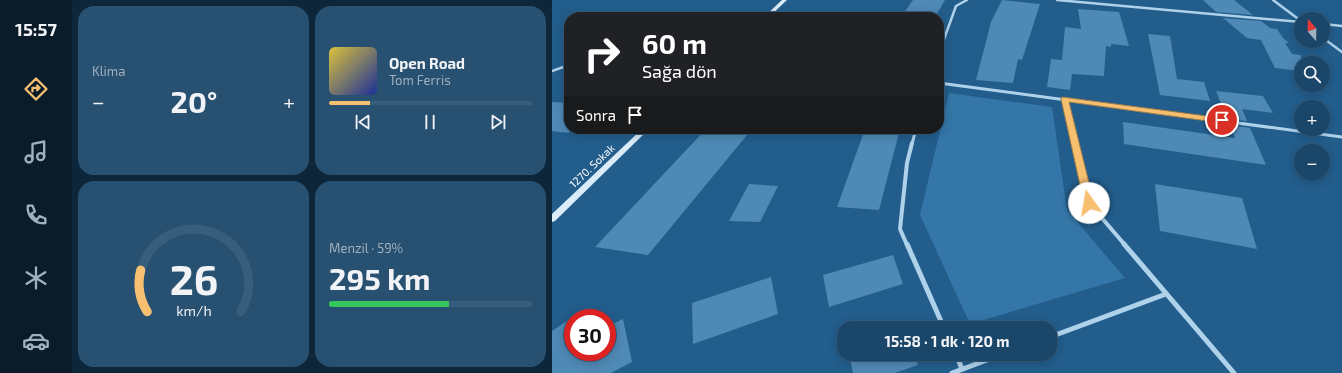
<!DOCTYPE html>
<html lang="tr">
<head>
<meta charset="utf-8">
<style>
  :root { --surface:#1a4669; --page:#275071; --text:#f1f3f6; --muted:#9fb1c0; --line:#385e7d; --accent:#f7c071 }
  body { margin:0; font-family:"Exo 2",sans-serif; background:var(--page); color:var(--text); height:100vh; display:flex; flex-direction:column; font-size:15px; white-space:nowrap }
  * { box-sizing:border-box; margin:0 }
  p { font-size:13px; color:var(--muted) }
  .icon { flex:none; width:22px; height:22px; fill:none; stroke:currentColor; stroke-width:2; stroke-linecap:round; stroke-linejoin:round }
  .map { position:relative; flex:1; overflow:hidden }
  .drawer { display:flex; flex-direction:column; gap:6px; padding:6px; background:#0e263a; width:480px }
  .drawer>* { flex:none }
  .guide { position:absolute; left:12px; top:12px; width:380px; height:122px; border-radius:16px; box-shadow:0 2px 10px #0003,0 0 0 1px var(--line); background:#202124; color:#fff; overflow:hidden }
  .needle { width:26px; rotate:340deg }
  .fabs { position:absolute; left:742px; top:12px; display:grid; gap:8px }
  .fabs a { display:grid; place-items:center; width:36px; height:36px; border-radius:50%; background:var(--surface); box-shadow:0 2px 10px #0003,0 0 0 1px var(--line); font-size:20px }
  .speed { position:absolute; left:12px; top:309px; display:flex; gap:8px; font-size:20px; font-weight:700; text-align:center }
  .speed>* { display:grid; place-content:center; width:52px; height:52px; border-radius:50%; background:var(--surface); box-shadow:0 2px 10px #0003,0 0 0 1px var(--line); line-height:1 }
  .speed .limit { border:6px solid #d22; background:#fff; color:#111 }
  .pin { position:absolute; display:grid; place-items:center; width:34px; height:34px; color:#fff; margin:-17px; border:2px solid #fff; border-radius:50%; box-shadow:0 1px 4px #0007 }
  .me { position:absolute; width:44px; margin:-22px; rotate:347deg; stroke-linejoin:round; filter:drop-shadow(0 0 3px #0008) }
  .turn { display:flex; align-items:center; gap:14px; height:84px; padding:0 12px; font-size:18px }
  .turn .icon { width:52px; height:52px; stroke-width:2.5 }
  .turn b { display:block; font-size:28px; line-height:34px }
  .then { display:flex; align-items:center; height:38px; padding:0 12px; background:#0003; gap:8px; font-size:15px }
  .big { font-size:30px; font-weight:700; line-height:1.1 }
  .drawer .widget { flex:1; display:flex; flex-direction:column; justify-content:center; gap:6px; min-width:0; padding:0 14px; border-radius:16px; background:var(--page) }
  .drawer .dial { align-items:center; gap:0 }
  .dial svg { height:104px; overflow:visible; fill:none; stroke:var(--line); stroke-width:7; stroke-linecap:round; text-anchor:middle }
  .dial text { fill:var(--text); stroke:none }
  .song { display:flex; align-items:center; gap:12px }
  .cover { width:48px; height:48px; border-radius:6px; background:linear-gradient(135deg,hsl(50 70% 55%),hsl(230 70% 35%)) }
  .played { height:4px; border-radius:2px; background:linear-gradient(90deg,var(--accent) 20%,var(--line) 20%) }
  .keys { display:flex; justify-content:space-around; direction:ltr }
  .heat { display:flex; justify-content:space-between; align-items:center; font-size:22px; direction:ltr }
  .charge { height:6px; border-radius:3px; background:linear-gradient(90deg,#34c759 59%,var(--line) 0) }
  .drawer .tiles { flex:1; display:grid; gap:6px; grid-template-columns:repeat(2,1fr) }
  .trip { position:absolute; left:285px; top:321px; width:220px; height:40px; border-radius:16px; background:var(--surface); box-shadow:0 2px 10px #0003,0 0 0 1px var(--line); font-weight:700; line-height:40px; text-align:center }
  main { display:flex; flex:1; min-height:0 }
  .tab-bar { display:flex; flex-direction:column; width:72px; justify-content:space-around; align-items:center; background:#0a1c2a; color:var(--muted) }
  .tab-bar .icon { width:28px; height:28px }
  .tab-bar .on { color:var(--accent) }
  .tab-bar b { font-size:18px; color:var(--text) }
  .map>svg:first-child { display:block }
</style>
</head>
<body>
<main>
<nav class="tab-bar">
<b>15:57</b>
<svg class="icon on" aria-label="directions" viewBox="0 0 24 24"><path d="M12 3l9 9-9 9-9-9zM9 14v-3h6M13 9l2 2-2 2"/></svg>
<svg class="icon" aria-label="music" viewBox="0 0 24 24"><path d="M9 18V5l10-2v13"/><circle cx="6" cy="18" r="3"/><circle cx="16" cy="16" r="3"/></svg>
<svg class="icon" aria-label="phone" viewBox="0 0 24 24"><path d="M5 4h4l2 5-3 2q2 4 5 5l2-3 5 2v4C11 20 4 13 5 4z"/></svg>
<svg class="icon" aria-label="climate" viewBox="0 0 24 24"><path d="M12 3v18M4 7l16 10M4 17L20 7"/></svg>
<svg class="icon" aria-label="car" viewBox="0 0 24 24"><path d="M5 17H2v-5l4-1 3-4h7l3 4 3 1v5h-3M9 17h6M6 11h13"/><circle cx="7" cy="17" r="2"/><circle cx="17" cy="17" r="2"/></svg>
</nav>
<section class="drawer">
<div class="tiles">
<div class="widget"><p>Klima</p>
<div class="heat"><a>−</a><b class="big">20°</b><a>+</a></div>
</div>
<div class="widget">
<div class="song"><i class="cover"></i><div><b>Open Road</b><p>Tom Ferris</p></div></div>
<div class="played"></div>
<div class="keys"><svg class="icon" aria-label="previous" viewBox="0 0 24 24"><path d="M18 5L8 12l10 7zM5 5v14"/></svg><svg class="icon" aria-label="pause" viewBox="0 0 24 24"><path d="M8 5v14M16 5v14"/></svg><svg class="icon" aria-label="next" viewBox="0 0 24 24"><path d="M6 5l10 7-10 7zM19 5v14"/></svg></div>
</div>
<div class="widget dial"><svg viewBox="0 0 100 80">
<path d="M14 69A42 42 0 1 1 86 69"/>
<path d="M14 69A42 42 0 0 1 9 37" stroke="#f7c071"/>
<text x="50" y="56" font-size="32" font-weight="700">26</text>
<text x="50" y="72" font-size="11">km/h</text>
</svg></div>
<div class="widget"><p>Menzil · 59%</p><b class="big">295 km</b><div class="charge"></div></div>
</div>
</section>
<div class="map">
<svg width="790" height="373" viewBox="0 0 790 373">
  <rect width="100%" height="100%" fill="#225d8c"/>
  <path fill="#3376a7" d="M 397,93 L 500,107 L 515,210 L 573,278 L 418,324 L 368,215 Z"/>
  <g fill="#4f89b5">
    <path d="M 361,0 L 393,0 L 383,17 L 349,17 Z"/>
    <path d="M 450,0 L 488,4 L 470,60 L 466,59 L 461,83 L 424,80 L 439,22 Z"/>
    <path d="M 651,0 L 682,0 L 701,15 L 664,12 Z"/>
    <path d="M 526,9 L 567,12 L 577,46 L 559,44 L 559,47 L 554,46 L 552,76 L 520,74 L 518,90 L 495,87 L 499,59 L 510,60 L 513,27 L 529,29 Z"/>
    <path d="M 671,18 L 709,21 L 718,28 L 725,29 L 731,38 L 737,43 L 733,43 L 740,54 L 749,55 L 749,71 L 723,68 L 709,40 L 695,38 Z"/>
    <path d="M 596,34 L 618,36 L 625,79 L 652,82 L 658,101 L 608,95 Z"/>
    <path d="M 664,91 L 711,96 L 721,113 L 690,109 L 695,121 L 675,119 Z"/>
    <path d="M 0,102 L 17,103 L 17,133 L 0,131 Z"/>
    <path d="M 571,122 L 683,138 L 678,125 L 698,128 L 714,165 L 572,144 Z"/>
    <path d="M 154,129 L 200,129 L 96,255 L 43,247 Z"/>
    <path d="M 313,129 L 348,129 L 327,210 L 285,207 Z"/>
    <path d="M 197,184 L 226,186 L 208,222 L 177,221 Z"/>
    <path d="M 603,184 L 690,198 L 705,249 L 608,231 Z"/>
    <path d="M 341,255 L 351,284 L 277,307 L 271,275 Z"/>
    <path d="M 219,277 L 226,314 L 141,344 L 140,303 Z"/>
    <path d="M 21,317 L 21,352 L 55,352 L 55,327 L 71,319 L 80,362 L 59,373 L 0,373 L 0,331 Z"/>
    <path d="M 297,354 L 363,354 L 366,365 L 343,373 L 301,373 Z"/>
  </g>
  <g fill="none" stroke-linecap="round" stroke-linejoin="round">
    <path stroke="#afd2eb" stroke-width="2.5" d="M 0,71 L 17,65"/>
    <g stroke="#afd2eb" stroke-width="2.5">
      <path d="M 505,0 L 749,22"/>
      <path d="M 721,0 L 749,21"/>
      <path d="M 771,24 L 790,26"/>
      <path d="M 771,38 L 790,52"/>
      <path d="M 387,53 L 404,6 L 415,0"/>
    </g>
    <g stroke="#afd2eb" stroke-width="3">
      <path d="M 387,83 L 790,137"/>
      <path d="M 513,99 L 523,144"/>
      <path d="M 360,144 L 364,129"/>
    </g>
    <g stroke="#afd2eb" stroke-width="4">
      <path d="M 523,143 L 537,203 L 573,245"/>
      <path d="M 355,245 L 348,229 L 355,163 L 360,143"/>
    </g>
    <g stroke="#afd2eb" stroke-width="5">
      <path d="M 355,244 L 392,328"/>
      <path d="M 572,244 L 682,373"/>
      <path d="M 498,337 L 614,294"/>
      <path d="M 404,354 L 410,369"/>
      <path d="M 400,373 L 451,354"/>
    </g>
    <g fill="#dbecf9" fill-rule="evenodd">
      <path d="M 230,0 L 235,0 L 217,17 L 212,17 Z"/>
      <path d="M 90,129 L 97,129 L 3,221 L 0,222 L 0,214 Z"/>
    </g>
  </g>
  <path fill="#f7c071" stroke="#a17d49" d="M 510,97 L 670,118 L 674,120 L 670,123 L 517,102 L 542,203 L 537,206 L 532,203 L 509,99 Z"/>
  <g text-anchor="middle" stroke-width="3.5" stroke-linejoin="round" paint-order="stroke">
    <g font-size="11" fill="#fff" stroke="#225d8c">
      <text transform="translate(40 166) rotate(-44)" y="4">1270. Sokak</text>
    </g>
  </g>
</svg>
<div class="fabs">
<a><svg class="needle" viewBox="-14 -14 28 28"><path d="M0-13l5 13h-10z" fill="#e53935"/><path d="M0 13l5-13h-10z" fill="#9fb1c0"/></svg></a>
<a><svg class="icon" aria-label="search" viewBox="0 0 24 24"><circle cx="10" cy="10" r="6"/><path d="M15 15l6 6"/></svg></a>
<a>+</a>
<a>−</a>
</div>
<div class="speed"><div class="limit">30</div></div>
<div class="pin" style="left:670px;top:120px;background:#d93025"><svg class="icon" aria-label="arrive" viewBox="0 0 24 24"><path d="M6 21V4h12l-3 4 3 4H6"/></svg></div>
<svg class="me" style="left:537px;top:203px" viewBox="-20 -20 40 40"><circle r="19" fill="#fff"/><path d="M0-13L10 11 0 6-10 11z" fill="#f7c071"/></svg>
<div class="trip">15:58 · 1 dk · 120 m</div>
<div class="guide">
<div class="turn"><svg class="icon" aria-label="right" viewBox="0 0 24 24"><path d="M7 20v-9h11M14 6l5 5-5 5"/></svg><div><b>60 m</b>Sağa dön</div></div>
<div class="then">Sonra<svg class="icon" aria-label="arrive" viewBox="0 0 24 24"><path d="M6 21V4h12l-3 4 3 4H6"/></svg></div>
</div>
</div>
</main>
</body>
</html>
